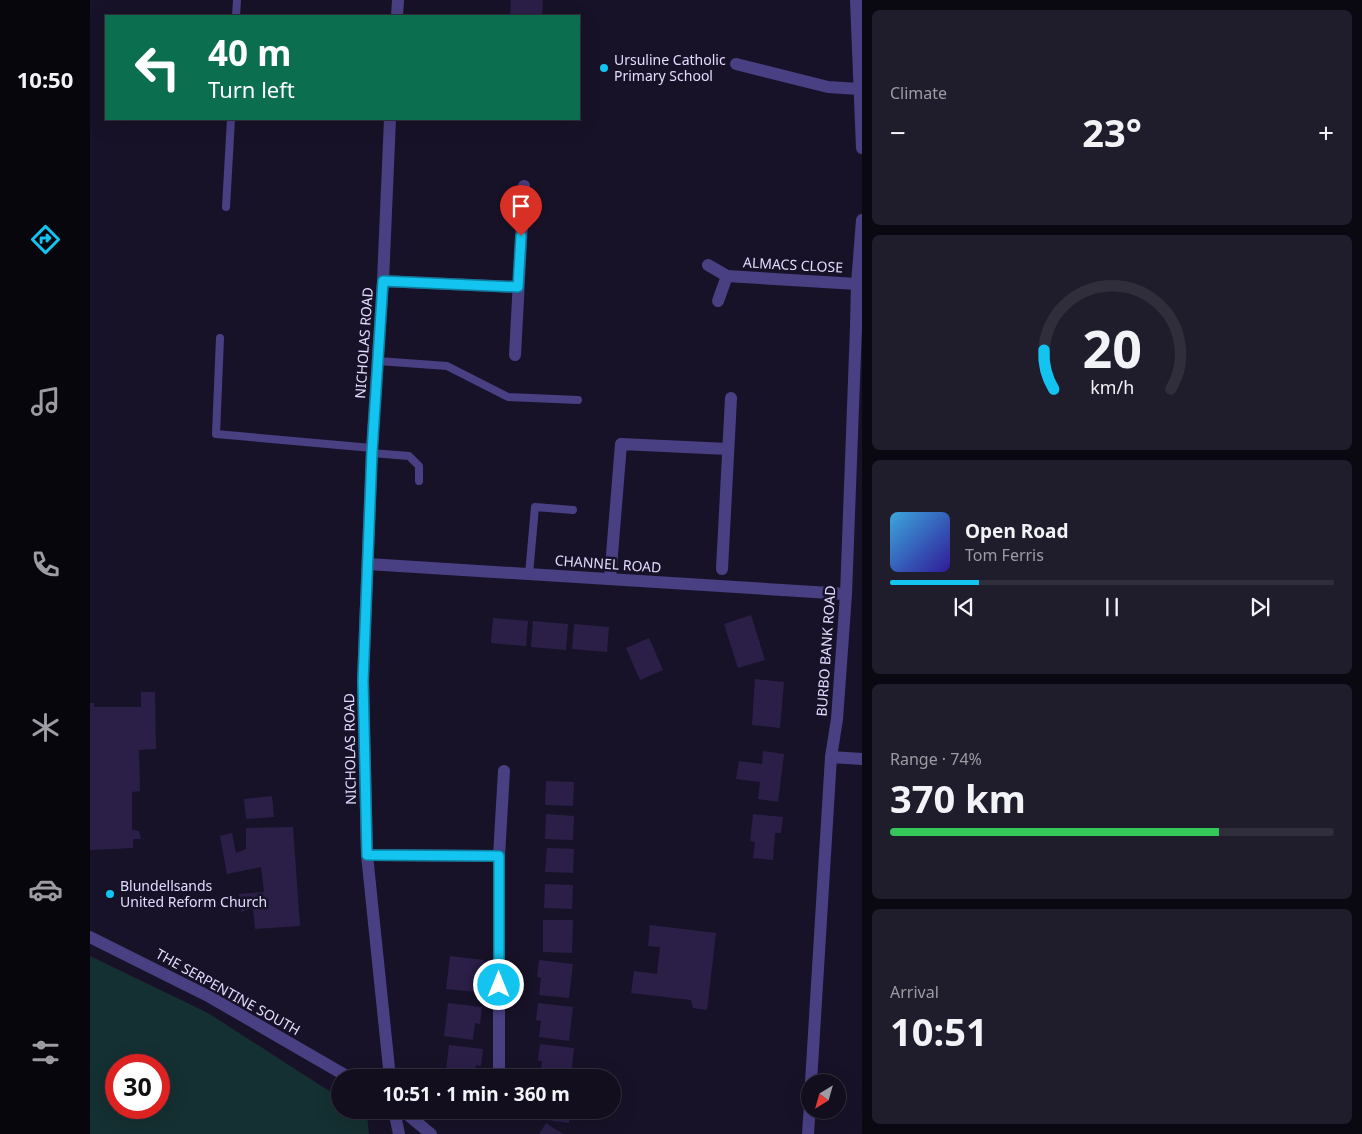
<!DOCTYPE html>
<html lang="en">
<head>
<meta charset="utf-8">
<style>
  :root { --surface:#120e1e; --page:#1f1c2b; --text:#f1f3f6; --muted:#9c9ca4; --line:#312e3c; --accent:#13c4f1 }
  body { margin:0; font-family:"Noto Sans",sans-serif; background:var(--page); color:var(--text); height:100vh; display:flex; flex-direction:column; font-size:19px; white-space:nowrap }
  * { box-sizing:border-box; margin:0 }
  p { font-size:16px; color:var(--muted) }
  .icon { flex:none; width:28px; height:28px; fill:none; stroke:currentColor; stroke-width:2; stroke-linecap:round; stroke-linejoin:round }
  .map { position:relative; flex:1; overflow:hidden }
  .details { display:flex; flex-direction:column; gap:10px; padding:10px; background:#0a0810; width:500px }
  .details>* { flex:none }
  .guide { position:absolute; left:15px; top:15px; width:475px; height:105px; border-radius:0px; box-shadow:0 5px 20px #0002,0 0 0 1px var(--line); background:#0b6e4f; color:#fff; overflow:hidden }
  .needle { width:32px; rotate:217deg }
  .fabs { position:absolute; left:711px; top:1074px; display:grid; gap:10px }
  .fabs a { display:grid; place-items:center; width:45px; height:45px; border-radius:50%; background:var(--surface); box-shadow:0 5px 20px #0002,0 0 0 1px var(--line); font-size:25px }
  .speed { position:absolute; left:15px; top:1054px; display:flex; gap:10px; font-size:25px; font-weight:700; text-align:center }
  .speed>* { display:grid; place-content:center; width:65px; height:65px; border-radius:50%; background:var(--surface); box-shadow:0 5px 20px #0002,0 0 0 1px var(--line); line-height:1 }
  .speed .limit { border:8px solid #d22; background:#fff; color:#111 }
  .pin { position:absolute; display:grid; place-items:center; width:42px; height:42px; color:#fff; margin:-51px -21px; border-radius:50% 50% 50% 0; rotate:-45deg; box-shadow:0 0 5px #0007 }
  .pin .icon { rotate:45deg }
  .me { position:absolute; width:55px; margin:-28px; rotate:0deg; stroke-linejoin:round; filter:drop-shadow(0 0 4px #0008) }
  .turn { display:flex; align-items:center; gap:18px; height:105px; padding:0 20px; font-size:22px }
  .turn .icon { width:65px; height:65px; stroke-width:2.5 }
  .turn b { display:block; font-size:35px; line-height:42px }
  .big { font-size:38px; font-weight:700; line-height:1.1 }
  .details .widget { flex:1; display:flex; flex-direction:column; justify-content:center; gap:8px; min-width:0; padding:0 18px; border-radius:8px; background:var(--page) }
  .details .dial { align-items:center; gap:0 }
  .dial svg { height:130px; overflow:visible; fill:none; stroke:var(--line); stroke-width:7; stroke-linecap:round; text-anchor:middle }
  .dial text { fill:var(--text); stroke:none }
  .song { display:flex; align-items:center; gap:15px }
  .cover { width:60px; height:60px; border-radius:8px; background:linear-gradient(135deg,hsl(200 70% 55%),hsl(250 70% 35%)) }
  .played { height:5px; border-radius:2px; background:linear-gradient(90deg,var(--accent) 20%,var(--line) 20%) }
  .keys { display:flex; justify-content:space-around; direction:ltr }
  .heat { display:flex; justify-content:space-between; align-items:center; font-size:28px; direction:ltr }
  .charge { height:8px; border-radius:4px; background:linear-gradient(90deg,#34c759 74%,var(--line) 0) }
  .trip { position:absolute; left:241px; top:1069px; width:290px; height:50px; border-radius:25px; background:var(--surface); box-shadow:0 5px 20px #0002,0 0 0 1px var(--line); font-weight:700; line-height:50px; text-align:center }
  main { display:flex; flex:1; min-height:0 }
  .tab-bar { display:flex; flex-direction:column; width:90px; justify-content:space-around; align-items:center; background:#07060c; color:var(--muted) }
  .tab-bar .icon { width:35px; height:35px }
  .tab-bar .selected { color:var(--accent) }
  .tab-bar b { font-size:22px; color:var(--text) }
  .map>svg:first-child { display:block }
</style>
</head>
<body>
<main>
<nav class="tab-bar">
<b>10:50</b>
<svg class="icon selected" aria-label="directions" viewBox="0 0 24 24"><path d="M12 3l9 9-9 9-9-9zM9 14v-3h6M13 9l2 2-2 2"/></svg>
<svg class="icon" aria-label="music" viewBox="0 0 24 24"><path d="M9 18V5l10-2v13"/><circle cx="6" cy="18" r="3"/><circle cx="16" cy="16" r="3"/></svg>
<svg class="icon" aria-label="phone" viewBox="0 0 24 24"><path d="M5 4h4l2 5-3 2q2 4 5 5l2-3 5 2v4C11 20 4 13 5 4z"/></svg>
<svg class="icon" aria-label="climate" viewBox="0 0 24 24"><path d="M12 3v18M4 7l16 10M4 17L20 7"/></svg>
<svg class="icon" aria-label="car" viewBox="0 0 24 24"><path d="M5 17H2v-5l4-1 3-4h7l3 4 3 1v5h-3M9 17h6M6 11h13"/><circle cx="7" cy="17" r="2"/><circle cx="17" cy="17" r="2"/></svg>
<svg class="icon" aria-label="filters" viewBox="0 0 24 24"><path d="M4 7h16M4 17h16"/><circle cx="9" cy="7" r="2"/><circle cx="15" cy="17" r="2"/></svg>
</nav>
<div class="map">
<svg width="772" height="1134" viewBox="0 0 772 1134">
  <rect width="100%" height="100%" fill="#181228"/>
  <path fill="#153032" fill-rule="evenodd" d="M 0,956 L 118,1013 L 250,1098 L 250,1110 L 269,1110 L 277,1115 L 279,1134 L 0,1134 ZM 26,1065 L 69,1065 L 69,1108 L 26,1108 Z"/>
  <g fill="#2b1f48">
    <path d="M 421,0 L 453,0 L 452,16 L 420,16 Z"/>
    <path d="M 661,615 L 675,660 L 648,668 L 634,624 Z"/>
    <path d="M 403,618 L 438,621 L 436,646 L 401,643 Z"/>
    <path d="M 443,621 L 478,624 L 476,650 L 441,647 Z"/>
    <path d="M 484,624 L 519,627 L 517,652 L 482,649 Z"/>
    <path d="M 559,638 L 573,670 L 550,680 L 536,648 Z"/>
    <path d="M 665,679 L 694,682 L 690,728 L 662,725 Z"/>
    <path d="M 51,692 L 65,692 L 66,749 L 49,750 L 50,791 L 42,792 L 42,830 L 49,831 L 51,839 L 43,839 L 43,848 L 0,850 L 0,703 L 4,703 L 4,707 L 51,707 Z"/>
    <path d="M 673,751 L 694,754 L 688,802 L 668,799 L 670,782 L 646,779 L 649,761 L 672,764 Z"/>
    <path d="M 456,781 L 484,782 L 483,806 L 455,805 Z"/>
    <path d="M 182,796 L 184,817 L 156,819 L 154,799 Z"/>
    <path d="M 456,814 L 484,816 L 483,840 L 455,839 Z"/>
    <path d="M 663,814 L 693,817 L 691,833 L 685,833 L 683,860 L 663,858 L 665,842 L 660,841 Z"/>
    <path d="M 203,827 L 210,926 L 165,929 L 163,908 L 151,912 L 149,894 L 174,892 L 171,867 L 137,874 L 130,836 L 142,833 L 146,853 L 156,849 L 156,828 Z"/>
    <path d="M 457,848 L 484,849 L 483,873 L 455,872 Z"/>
    <path d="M 455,884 L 483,885 L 482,909 L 454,908 Z"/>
    <path d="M 453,920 L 483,920 L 482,953 L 453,952 Z"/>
    <path d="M 560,925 L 626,933 L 617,1010 L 603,1008 L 601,1000 L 541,993 L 544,971 L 567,974 L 570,947 L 558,946 Z"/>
    <path d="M 360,956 L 394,960 L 392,977 L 387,976 L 385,992 L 356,989 Z"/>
    <path d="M 449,960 L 483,964 L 479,998 L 449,995 L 451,978 L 447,977 Z"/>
    <path d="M 358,1003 L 392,1007 L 390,1024 L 385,1023 L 383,1040 L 354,1036 Z"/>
    <path d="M 448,1003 L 483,1007 L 479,1041 L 449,1037 L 451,1021 L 446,1020 Z"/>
    <path d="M 450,1044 L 484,1048 L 481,1078 L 450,1078 L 452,1061 L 448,1061 Z"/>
    <path d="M 359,1045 L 393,1049 L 391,1066 L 386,1065 L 385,1078 L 355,1078 Z"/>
    <path d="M 450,1110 L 480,1110 L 479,1123 L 449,1119 Z"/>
    <path d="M 456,1123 L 473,1134 L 449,1134 Z"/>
  </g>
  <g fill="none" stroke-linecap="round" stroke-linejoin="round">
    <g stroke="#494084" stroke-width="8">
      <path d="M 146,16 L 147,0"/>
      <path d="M 136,207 L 141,119"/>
      <path d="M 130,338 L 126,434 L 282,448"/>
      <path d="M 288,361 L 357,366 L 418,397 L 488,400"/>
      <path d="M 282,453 L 319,456 L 329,466 L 329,481"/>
      <path d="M 439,574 L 445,507 L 483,510"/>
    </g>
    <g stroke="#494084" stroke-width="12">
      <path d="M 766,0 L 772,148"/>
      <path d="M 307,16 L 308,0"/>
      <path d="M 646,64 L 738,87 L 769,89"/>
      <path d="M 618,265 L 637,276 L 767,284"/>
      <path d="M 293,281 L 428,287"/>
      <path d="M 628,301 L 637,276"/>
      <path d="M 425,355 L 434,186"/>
      <path d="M 278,564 L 756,594"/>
      <path d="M 632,569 L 641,398"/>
      <path d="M 520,579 L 531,444 L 638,449"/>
      <path d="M 741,757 L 772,759"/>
      <path d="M 277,855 L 409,856"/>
      <path d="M 0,937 L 120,997 L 260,1078"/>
      <path d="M 300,1078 L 277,855 L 273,681 L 282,448 L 293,281 L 300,119"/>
      <path d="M 409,1078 L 409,856 L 414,771"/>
      <path d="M 721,1082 L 741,757 L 747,719 L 756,594 L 766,327 L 767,284 L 772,220"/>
      <path d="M 304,1110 L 309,1134"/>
      <path d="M 312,1110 L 341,1134"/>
      <path d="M 718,1134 L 720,1104"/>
    </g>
  </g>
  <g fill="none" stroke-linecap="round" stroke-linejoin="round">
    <defs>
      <path id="route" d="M 409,985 L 409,856 L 277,855 L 273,681 L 282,452 L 293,281 L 428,287 L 431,236"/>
    </defs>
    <use href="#route" stroke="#0c7f9d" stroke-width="12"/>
    <use href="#route" stroke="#13c4f1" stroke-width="9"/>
  </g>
  <g fill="#13c4f1" stroke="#181228" stroke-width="2">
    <circle cx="514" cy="68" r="5"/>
    <circle cx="20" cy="894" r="5"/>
  </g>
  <g text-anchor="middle" stroke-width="5" stroke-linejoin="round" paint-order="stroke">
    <g font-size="14" fill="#e2dbfd" stroke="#181228" text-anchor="start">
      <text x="524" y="65">Ursuline Catholic<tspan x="524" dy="16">Primary School</tspan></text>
      <text x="30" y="891">Blundellsands<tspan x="30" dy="16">United Reform Church</tspan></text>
    </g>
    <g font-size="14" fill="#e2dbfd" stroke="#181228">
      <text transform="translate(703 265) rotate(3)" y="5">ALMACS CLOSE</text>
      <text transform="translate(274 343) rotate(-86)" y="5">NICHOLAS ROAD</text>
      <text transform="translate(518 564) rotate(4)" y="5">CHANNEL ROAD</text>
      <text transform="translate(736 651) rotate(-86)" y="5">BURBO BANK ROAD</text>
      <text transform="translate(260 749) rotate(-91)" y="5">NICHOLAS ROAD</text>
      <text transform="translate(138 992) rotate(29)" y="5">THE SERPENTINE SOUTH</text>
    </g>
  </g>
</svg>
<div class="fabs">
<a><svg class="needle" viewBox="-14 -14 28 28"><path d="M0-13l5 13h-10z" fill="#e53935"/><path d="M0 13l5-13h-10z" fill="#9c9ca4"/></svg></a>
</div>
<div class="speed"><div class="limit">30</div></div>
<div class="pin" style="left:431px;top:236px;background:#d93025"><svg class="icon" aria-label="arrive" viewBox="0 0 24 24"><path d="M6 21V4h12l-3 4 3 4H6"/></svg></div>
<svg class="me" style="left:409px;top:985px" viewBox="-20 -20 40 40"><circle r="17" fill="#13c4f1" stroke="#fff" stroke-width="3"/><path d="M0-11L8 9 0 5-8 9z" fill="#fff"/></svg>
<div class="trip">10:51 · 1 min · 360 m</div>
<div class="guide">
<div class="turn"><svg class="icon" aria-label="left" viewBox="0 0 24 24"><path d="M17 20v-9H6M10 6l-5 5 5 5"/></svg><div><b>40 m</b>Turn left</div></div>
</div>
</div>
<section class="details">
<div class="widget"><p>Climate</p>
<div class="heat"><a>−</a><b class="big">23°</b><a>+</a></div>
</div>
<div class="widget dial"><svg viewBox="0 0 100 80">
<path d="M14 69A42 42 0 1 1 86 69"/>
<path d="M14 69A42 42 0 0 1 8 45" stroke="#13c4f1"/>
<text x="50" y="56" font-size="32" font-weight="700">20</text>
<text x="50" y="72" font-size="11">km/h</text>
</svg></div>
<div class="widget">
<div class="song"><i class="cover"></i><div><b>Open Road</b><p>Tom Ferris</p></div></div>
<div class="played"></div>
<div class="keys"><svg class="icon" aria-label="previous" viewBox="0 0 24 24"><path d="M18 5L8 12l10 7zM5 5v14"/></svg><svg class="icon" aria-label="pause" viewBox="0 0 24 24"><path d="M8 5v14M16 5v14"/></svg><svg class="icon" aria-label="next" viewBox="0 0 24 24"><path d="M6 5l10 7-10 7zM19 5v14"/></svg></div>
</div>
<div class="widget"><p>Range · 74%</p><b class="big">370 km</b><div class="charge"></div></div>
<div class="widget"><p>Arrival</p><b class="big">10:51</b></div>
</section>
</main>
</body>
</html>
